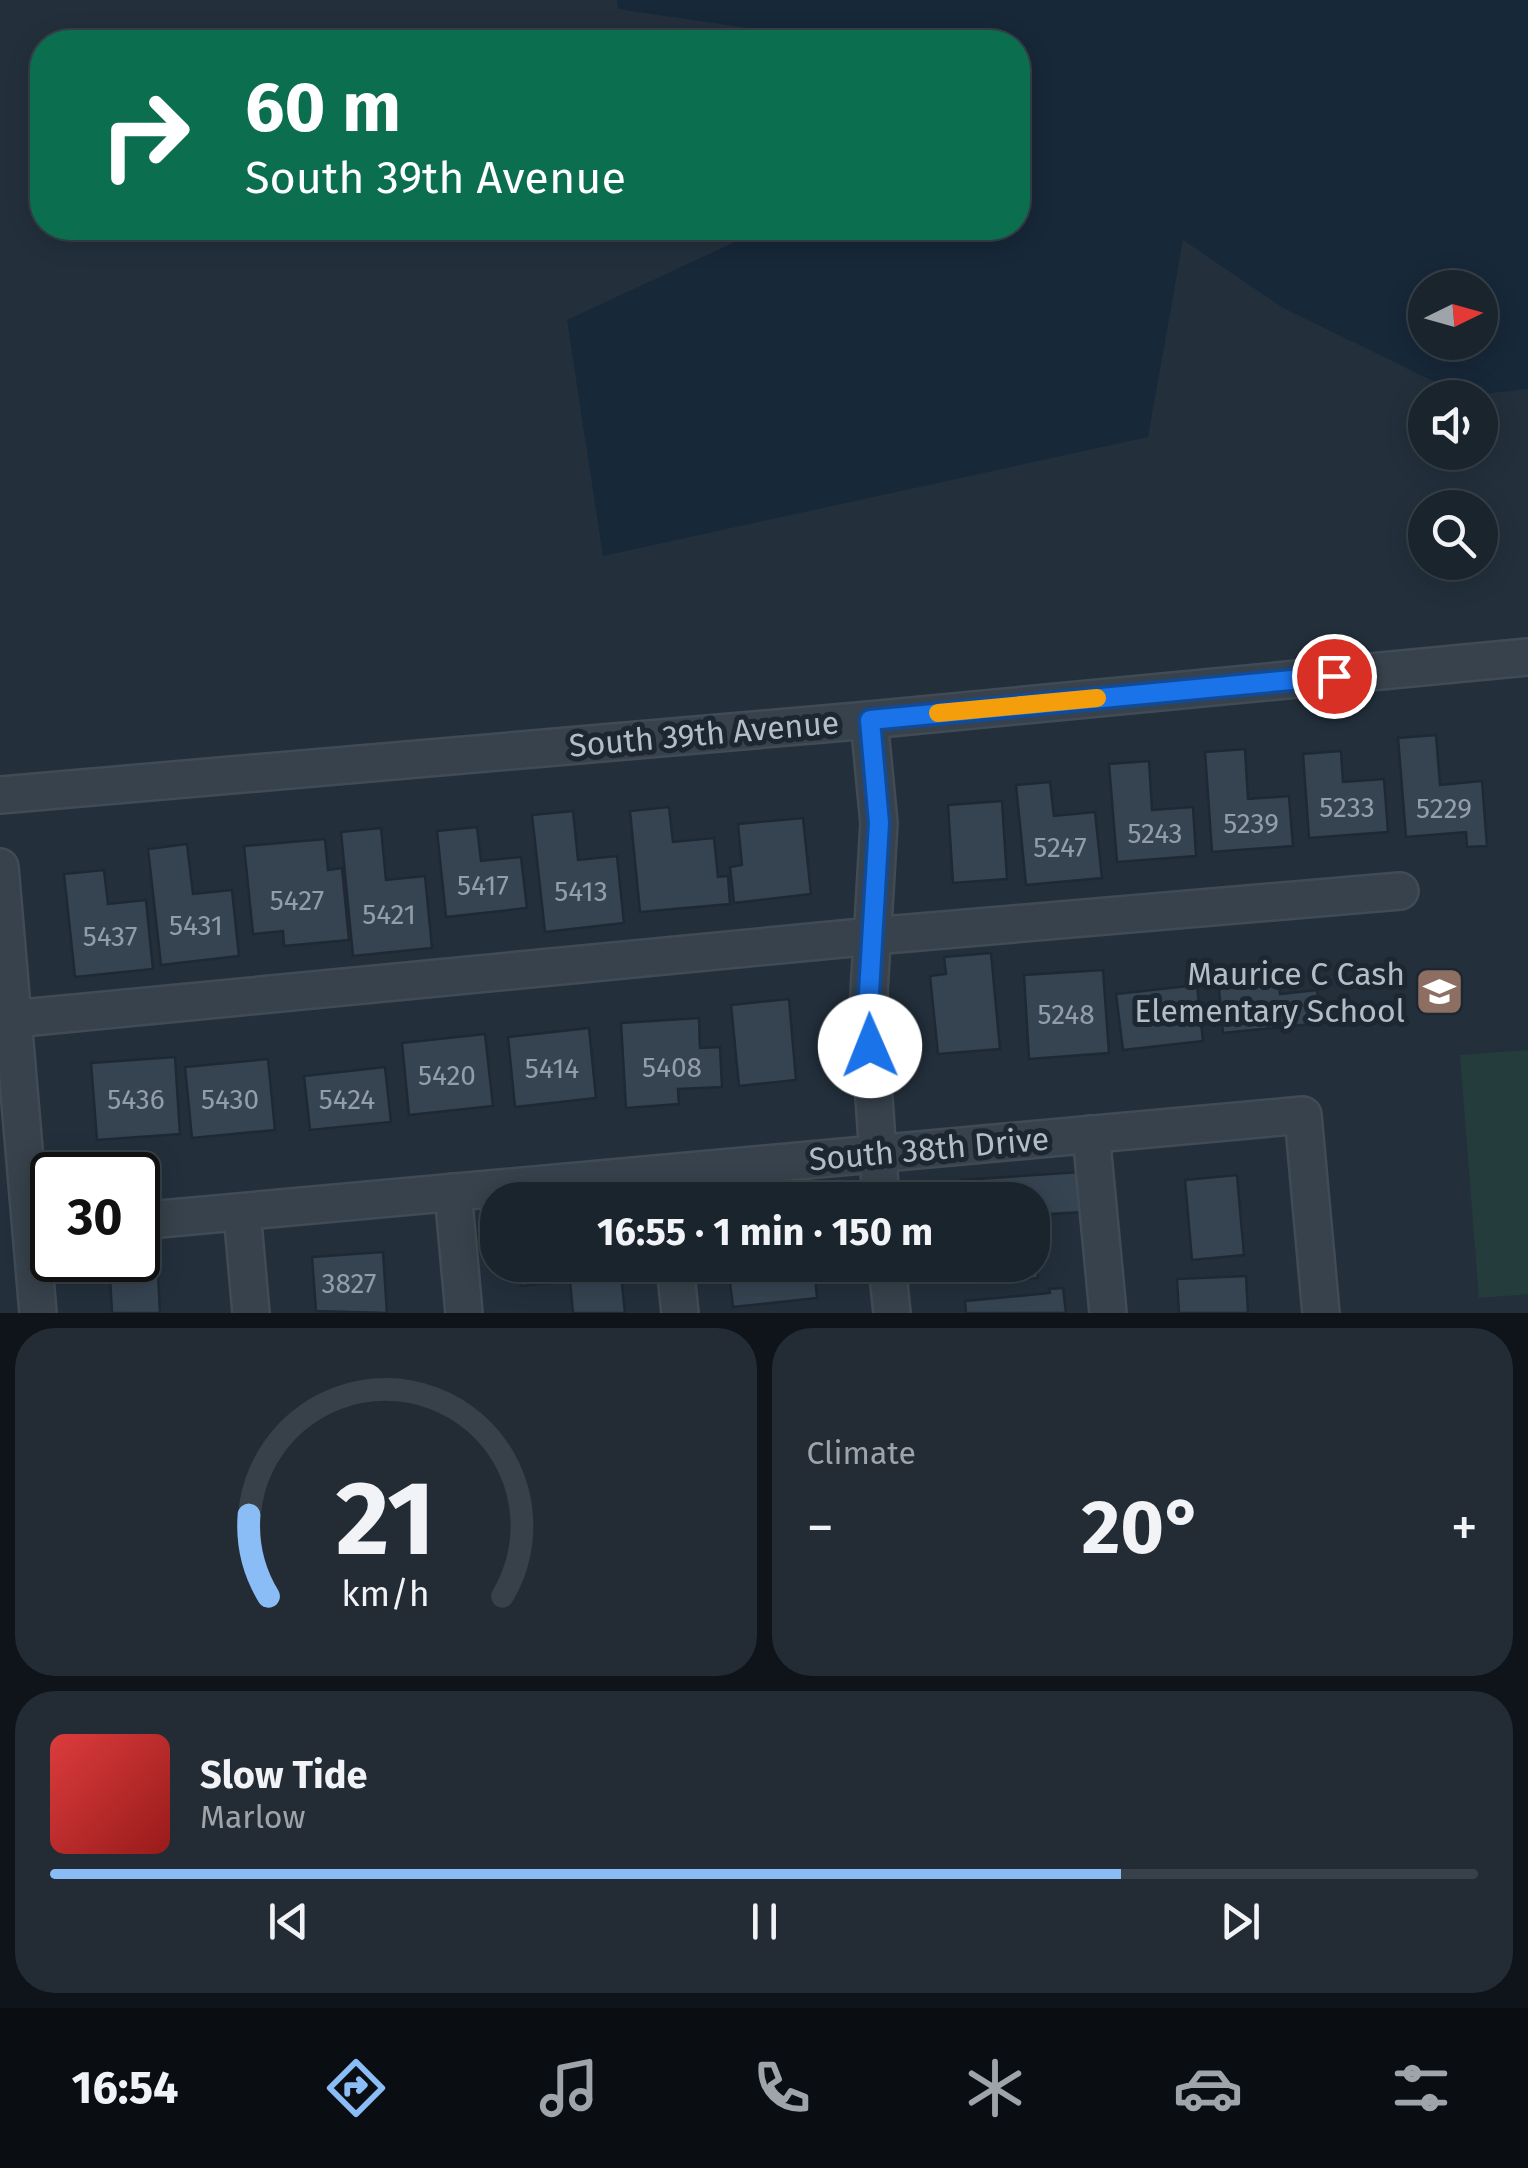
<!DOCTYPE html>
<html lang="en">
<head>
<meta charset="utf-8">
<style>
  :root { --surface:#1a242d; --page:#232c35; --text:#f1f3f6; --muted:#9fa4aa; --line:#384149; --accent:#8abdf5 }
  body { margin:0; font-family:"Fira Sans",sans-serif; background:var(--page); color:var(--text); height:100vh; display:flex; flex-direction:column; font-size:38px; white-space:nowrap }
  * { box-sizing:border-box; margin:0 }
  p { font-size:32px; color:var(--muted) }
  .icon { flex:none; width:55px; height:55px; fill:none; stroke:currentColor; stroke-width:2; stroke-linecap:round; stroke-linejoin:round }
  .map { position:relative; height:1313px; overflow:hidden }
  .panel { display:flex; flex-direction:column; gap:15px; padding:15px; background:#0e1419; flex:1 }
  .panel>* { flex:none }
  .guide { position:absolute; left:30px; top:30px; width:1000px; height:210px; border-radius:40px; box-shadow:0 5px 25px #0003,0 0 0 2px var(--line); background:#0b6e4f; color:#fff; overflow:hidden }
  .needle { width:65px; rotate:85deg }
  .controls { position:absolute; left:1408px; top:270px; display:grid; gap:20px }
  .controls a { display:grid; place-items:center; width:90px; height:90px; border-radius:50%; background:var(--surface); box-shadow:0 5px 25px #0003,0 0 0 2px var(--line); font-size:50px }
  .speed { position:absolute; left:30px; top:1152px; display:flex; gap:20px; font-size:50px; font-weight:700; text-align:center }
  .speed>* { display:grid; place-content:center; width:130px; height:130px; border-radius:50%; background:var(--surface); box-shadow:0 5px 25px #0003,0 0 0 2px var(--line); line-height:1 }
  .speed .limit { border:5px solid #111; border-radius:15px; background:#fff; color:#111 }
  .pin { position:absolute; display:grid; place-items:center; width:85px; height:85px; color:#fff; margin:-42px; border:5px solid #fff; border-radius:50%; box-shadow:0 2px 10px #0007 }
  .me { position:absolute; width:110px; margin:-55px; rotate:359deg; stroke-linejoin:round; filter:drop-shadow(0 0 8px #0008) }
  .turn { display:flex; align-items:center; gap:35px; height:210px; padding:0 50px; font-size:45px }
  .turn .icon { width:130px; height:130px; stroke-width:2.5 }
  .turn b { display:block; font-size:70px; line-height:85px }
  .big { font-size:75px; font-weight:700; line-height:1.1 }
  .panel .tile { flex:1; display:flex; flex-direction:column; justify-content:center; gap:15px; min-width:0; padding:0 35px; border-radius:40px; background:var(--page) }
  .panel .dial { align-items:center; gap:0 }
  .dial svg { height:260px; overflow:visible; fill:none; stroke:var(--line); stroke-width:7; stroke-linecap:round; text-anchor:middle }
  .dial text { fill:var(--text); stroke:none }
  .song { display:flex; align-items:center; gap:30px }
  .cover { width:120px; height:120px; border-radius:15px; background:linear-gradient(135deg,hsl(0 70% 55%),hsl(0 70% 35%)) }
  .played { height:10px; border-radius:5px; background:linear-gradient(90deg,var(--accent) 75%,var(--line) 75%) }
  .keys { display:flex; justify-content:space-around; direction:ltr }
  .heat { display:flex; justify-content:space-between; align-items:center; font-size:55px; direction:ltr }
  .panel .tiles { flex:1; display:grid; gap:15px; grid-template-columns:1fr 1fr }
  .tile:last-child { grid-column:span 2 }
  .trip { position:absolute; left:480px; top:1182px; width:570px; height:100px; border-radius:40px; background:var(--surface); box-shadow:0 5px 25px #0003,0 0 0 2px var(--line); font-weight:700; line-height:100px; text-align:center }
  .dock { display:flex; height:160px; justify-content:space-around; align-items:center; background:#0a0e12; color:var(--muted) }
  .dock .icon { width:70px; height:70px }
  .dock .active { color:var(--accent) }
  .dock b { font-size:45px; color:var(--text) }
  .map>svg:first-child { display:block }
</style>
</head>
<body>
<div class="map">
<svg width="1528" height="1313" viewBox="0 0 1528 1313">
  <rect width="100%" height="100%" fill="#23303c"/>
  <path fill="#253c3d" d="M 1528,1050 L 1528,1294 L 1479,1298 L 1460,1055 Z"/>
  <path fill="#172839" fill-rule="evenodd" d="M 617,0 L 1528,0 L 1528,389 L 1464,396 L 1283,308 L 1183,240 L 1148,437 L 603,556 L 567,320 L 765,228 L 1018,228 L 1018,42 L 842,42 L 618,9 ZM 1425,288 L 1480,288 L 1480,342 L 1425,342 Z"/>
  <g fill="#364452" stroke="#1e2933" stroke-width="2.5">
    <path d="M 1436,735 L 1440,785 L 1482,781 L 1487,846 L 1467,847 L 1466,832 L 1406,837 L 1398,738 Z"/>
    <path d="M 1245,749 L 1248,799 L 1289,796 L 1293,846 L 1212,852 L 1205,752 Z"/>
    <path d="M 1341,751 L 1343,782 L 1384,779 L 1388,832 L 1309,838 L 1303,754 Z"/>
    <path d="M 1149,761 L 1152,810 L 1193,807 L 1196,856 L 1117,862 L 1109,764 Z"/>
    <path d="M 1050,782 L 1054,816 L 1095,812 L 1102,878 L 1026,885 L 1016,785 Z"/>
    <path d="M 1002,801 L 1007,879 L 953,883 L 948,805 Z"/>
    <path d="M 669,807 L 673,842 L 714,838 L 718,877 L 728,876 L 730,904 L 640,912 L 630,811 Z"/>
    <path d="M 573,811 L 578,860 L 617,856 L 624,923 L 545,932 L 532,815 Z"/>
    <path d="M 803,818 L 811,894 L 734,903 L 730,867 L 742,865 L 738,824 Z"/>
    <path d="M 477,827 L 481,861 L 521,857 L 527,908 L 446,917 L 437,831 Z"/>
    <path d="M 381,828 L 386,880 L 425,876 L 432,948 L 353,956 L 341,832 Z"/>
    <path d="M 325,839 L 328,870 L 342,868 L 349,940 L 284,946 L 283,931 L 253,934 L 244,846 Z"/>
    <path d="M 187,844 L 193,894 L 232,890 L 239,956 L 161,965 L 148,849 Z"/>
    <path d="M 104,870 L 108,904 L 146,900 L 153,969 L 75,977 L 64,874 Z"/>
    <path d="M 991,953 L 1000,1049 L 938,1054 L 930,976 L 946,974 L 944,957 Z"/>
    <path d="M 1277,965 L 1280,994 L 1317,990 L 1321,1023 L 1223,1033 L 1219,989 L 1236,987 L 1234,969 Z"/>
    <path d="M 1103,970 L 1109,1053 L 1029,1059 L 1024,975 Z"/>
    <path d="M 1197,985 L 1203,1041 L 1123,1050 L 1116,994 Z"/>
    <path d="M 789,999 L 796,1080 L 739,1086 L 731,1005 Z"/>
    <path d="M 699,1018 L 700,1048 L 720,1047 L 722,1087 L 678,1089 L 679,1104 L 626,1108 L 621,1023 Z"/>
    <path d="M 589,1028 L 596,1098 L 515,1107 L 508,1037 Z"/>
    <path d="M 485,1034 L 493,1106 L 409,1115 L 402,1043 Z"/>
    <path d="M 175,1057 L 180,1134 L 97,1140 L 91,1063 Z"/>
    <path d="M 268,1059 L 275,1130 L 192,1138 L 185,1067 Z"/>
    <path d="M 385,1067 L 391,1122 L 310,1130 L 304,1076 Z"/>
    <path d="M 1081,1172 L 1083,1212 L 1034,1215 L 1038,1278 L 969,1283 L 968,1265 L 1032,1265 L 1032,1200 L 963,1200 L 962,1180 Z"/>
    <path d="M 1237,1175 L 1244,1255 L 1192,1260 L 1185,1180 Z"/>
    <path d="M 383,1252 L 387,1313 L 316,1311 L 312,1257 Z"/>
    <path d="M 519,1265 L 620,1265 L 625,1313 L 573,1313 L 570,1281 L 521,1286 Z"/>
    <path d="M 757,1265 L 814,1265 L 817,1298 L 733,1307 L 730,1283 L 758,1280 Z"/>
    <path d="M 158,1273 L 160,1313 L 112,1313 L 110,1276 Z"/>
    <path d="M 1246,1276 L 1248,1313 L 1179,1313 L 1177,1279 Z"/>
    <path d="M 1063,1288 L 1066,1313 L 966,1313 L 965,1301 L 1050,1293 L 1049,1289 Z"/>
  </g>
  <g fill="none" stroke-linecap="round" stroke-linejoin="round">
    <defs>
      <g id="minor">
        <path d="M 869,720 L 879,823 L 868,1010 L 881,1200"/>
        <path d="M 0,795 L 869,720 L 1528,657"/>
        <path d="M 0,867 L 38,1313"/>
        <path d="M 12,1019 L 873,936 L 1400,891"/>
        <path d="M 1091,1134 L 1108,1313"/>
        <path d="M 453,1192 L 464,1313"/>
        <path d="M 242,1212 L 251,1313"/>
        <path d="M 138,1221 L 1303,1115 L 1321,1313"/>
        <path d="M 675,1265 L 680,1313"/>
        <path d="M 887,1265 L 892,1313"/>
      </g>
    </defs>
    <use href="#minor" stroke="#404b55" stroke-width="40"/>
    <use href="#minor" stroke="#37424c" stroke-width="35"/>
  </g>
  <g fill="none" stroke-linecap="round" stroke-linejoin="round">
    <defs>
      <path id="route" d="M 870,1046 L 868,1010 L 879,823 L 870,720 L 1334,676"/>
    </defs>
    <use href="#route" stroke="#114b97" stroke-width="25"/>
    <use href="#route" stroke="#1a73e8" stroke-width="18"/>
    <path stroke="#f59e0b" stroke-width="18" d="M 938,713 L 1097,698"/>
  </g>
  <defs>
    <symbol id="school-square" viewBox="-11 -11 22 22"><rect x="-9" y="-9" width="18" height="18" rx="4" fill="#8d6e63" stroke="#1c2731"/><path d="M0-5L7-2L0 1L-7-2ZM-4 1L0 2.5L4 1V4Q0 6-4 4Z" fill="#fff"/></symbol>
  </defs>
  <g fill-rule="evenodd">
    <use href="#school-square" x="1412" y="964" width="55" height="55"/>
  </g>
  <g text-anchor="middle" stroke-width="10" stroke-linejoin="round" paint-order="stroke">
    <g font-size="28" fill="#929da8">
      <text x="1347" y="817">5233</text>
      <text x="1444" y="818">5229</text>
      <text x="1251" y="833">5239</text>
      <text x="1155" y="843">5243</text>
      <text x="1060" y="857">5247</text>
      <text x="483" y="895">5417</text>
      <text x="581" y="901">5413</text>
      <text x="297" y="910">5427</text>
      <text x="389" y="924">5421</text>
      <text x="196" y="935">5431</text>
      <text x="110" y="946">5437</text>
      <text x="1066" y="1024">5248</text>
      <text x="672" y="1077">5408</text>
      <text x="552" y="1078">5414</text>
      <text x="447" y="1085">5420</text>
      <text x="136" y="1109">5436</text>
      <text x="230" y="1109">5430</text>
      <text x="347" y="1109">5424</text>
      <text x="349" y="1293">3827</text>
    </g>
    <g font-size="32" fill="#b3bdc7" stroke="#1c2731">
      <text transform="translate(704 734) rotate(-5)" y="11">South 39th Avenue</text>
      <text transform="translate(929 1149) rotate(-5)" y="11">South 38th Drive</text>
    </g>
    <g font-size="32" fill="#b3bdc7" stroke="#1c2731" text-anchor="end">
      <text x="1405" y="985">Maurice C Cash<tspan x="1405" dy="37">Elementary School</tspan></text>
    </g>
  </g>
</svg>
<div class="controls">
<a><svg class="needle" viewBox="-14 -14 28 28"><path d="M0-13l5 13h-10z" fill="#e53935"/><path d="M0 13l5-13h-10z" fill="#9fa4aa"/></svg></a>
<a><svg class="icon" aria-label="sound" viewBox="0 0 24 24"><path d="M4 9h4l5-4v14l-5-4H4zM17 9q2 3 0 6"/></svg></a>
<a><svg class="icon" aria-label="search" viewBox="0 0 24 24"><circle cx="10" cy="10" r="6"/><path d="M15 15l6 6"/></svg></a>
</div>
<div class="speed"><div class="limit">30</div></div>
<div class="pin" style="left:1334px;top:676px;background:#d93025"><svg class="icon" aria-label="arrive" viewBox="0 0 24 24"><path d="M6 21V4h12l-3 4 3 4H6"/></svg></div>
<svg class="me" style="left:870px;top:1046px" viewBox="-20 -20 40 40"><circle r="19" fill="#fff"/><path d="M0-13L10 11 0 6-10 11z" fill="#1a73e8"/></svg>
<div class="trip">16:55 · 1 min · 150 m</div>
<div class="guide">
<div class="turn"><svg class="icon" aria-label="right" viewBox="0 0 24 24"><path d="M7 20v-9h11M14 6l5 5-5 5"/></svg><div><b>60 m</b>South 39th Avenue</div></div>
</div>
</div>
<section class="panel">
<div class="tiles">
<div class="tile dial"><svg viewBox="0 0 100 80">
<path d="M14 69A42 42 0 1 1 86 69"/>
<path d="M14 69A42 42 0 0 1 8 44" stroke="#8abdf5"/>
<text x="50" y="56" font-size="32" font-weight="700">21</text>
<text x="50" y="72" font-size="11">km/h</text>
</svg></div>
<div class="tile"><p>Climate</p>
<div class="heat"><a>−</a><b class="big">20°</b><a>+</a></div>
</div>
<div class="tile">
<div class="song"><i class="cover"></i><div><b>Slow Tide</b><p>Marlow</p></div></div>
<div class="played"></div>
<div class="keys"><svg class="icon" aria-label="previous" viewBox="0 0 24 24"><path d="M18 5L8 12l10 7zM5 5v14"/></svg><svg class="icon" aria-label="pause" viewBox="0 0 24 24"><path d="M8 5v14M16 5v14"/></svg><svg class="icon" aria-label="next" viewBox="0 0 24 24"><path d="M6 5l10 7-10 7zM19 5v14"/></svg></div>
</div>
</div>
</section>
<nav class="dock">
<b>16:54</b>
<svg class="icon active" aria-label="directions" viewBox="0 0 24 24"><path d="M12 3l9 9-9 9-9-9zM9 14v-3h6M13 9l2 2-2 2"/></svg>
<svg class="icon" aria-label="music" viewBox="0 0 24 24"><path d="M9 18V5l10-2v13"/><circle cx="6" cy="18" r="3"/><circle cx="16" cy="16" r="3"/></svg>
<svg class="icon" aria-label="phone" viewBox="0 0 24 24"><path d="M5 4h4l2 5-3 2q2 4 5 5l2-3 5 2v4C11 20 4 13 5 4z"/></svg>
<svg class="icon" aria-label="climate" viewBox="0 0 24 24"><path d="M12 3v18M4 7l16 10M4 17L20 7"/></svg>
<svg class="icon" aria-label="car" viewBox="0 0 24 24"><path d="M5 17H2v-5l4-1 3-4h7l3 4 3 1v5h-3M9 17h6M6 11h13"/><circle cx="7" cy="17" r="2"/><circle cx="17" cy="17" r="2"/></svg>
<svg class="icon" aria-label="filters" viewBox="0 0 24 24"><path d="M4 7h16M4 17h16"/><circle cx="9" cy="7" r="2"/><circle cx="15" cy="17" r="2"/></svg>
</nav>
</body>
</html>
